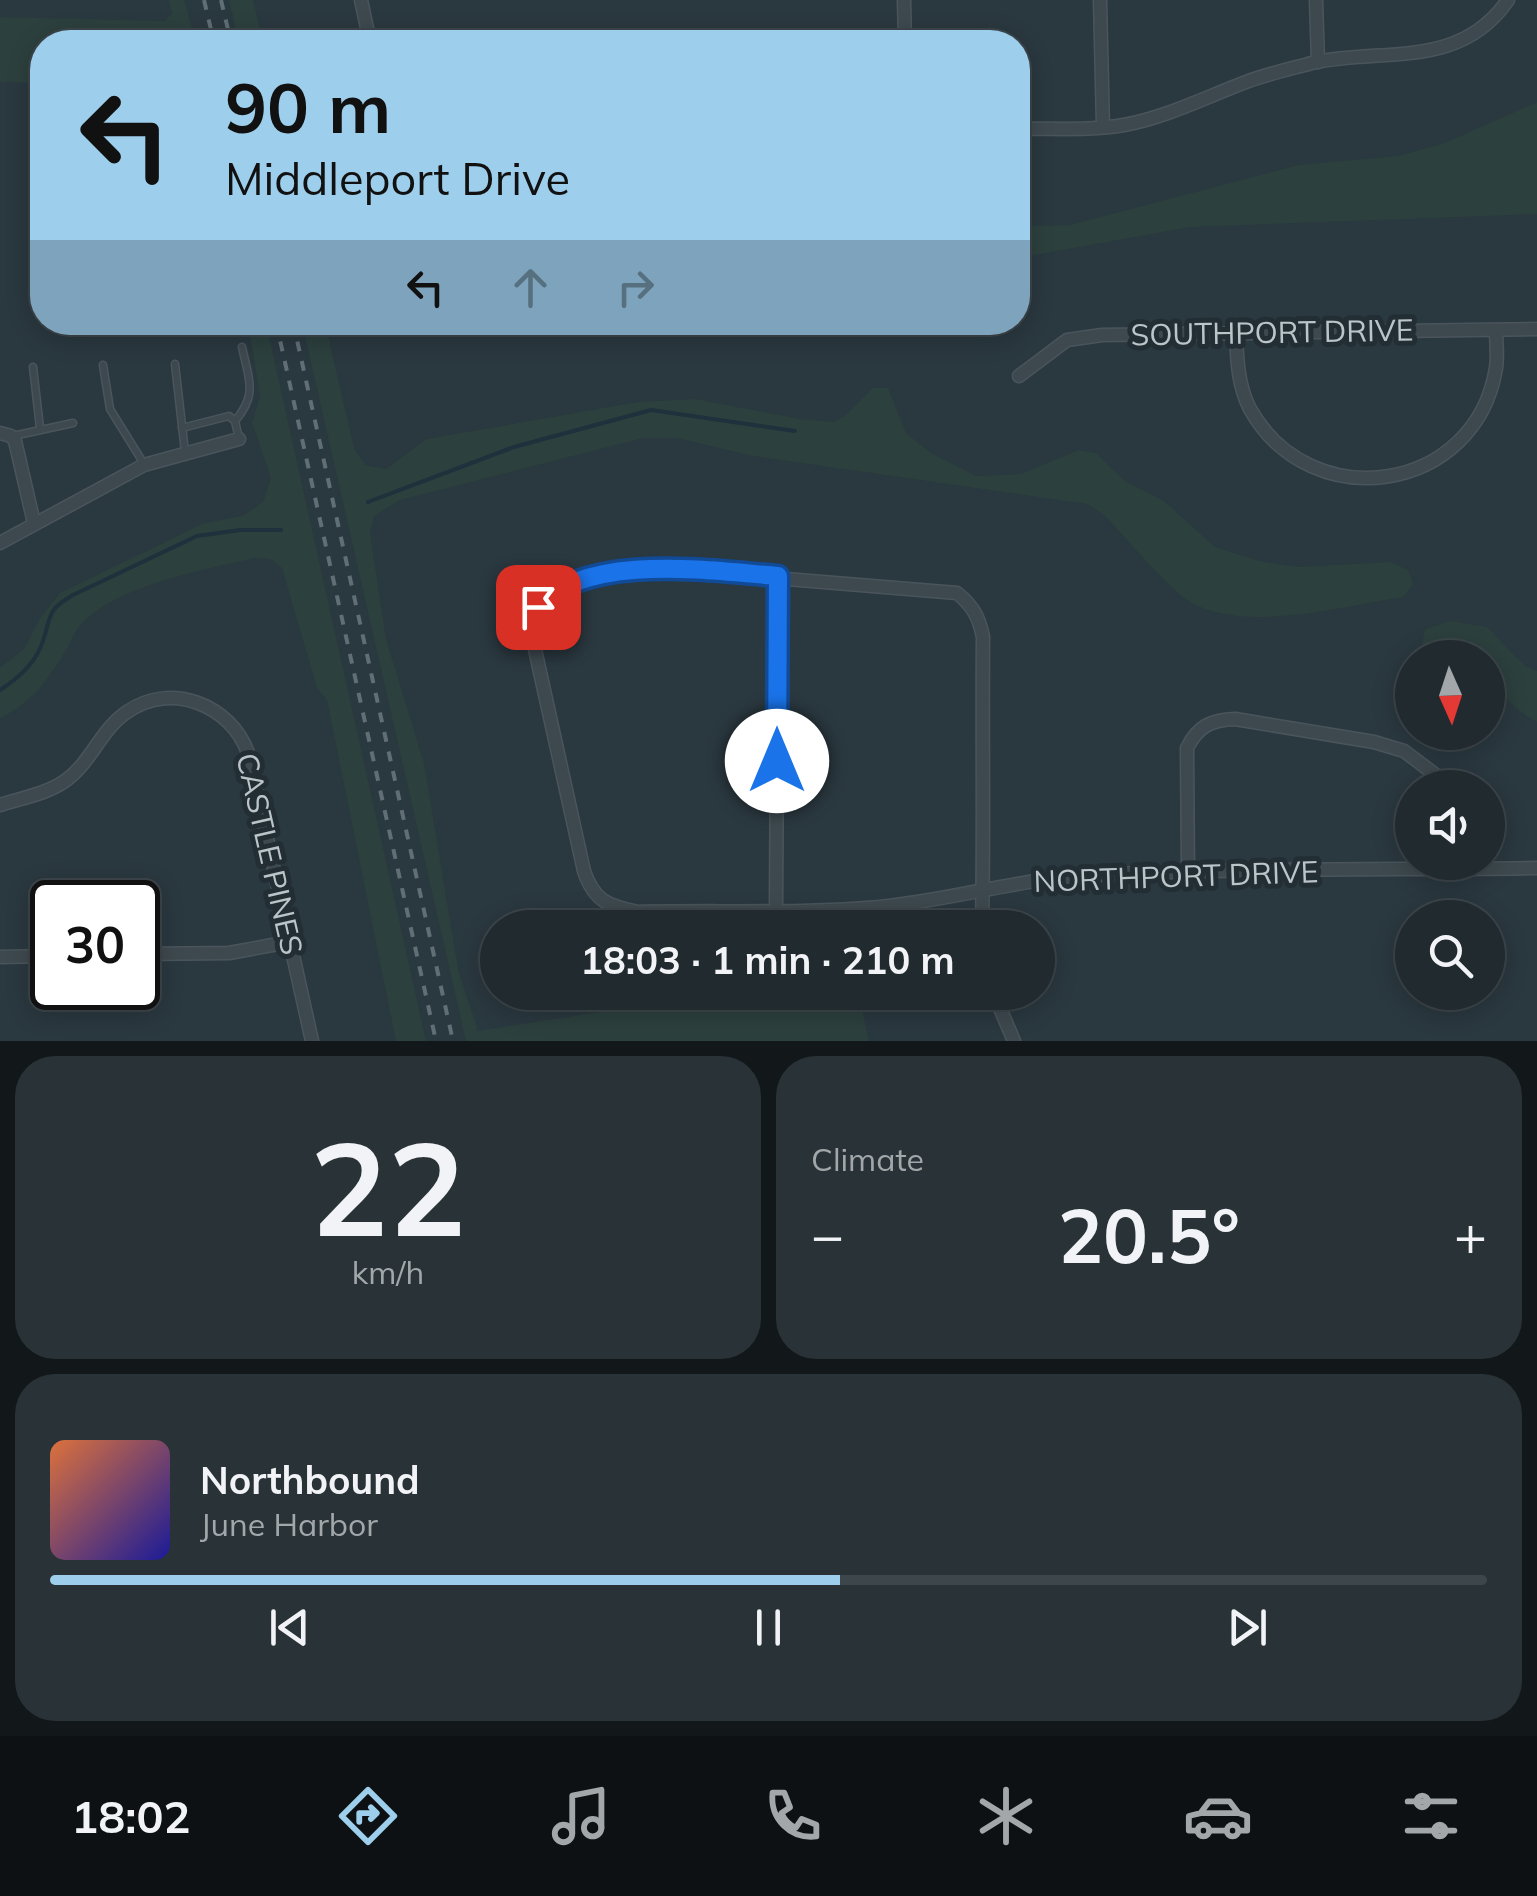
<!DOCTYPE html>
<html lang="en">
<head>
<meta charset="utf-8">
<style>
  :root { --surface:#202a2f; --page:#283237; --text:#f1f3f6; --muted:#a2a7aa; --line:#3d464b; --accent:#9dceec }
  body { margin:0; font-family:Mulish,sans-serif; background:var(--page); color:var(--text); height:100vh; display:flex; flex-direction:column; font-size:38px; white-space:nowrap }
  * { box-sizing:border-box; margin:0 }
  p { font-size:32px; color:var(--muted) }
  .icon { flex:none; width:55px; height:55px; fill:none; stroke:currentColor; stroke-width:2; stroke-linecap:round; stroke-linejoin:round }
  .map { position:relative; height:1041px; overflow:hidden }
  .sheet { display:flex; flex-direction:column; gap:15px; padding:15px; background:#12171a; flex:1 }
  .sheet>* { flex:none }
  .banner { position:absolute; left:30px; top:30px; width:1000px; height:305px; border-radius:40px; box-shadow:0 5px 25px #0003,0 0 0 2px var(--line); background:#9dceec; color:#111; overflow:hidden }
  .needle { width:65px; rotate:177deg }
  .buttons { position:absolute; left:1395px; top:640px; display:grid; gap:20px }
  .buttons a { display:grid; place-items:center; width:110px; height:110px; border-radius:50%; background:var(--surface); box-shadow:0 5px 25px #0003,0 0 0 2px var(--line); font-size:50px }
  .speed { position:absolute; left:30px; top:880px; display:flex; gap:20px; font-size:50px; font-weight:700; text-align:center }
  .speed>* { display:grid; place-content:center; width:130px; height:130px; border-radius:50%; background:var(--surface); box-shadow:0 5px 25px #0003,0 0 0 2px var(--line); line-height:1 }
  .speed .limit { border:5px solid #111; border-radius:15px; background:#fff; color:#111 }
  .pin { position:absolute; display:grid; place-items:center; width:85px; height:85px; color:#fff; margin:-42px; border-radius:20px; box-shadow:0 5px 15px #0006 }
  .me { position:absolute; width:110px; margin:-55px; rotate:0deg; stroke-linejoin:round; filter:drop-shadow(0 0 8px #0008) }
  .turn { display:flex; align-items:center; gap:35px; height:210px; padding:0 30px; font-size:45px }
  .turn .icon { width:130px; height:130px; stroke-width:2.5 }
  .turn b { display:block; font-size:70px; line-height:85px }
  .lanes { display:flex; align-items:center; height:95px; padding:0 30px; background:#0003; justify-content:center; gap:50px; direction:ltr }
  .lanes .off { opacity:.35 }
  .big { font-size:75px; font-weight:700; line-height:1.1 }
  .sheet .widget { flex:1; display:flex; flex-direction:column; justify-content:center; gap:15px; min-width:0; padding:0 35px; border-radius:40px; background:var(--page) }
  .sheet .dial { align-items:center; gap:0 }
  .dial b { font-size:130px; line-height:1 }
  .song { display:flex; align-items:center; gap:30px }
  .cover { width:120px; height:120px; border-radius:15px; background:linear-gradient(135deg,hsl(20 70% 55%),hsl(240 70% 35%)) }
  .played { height:10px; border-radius:5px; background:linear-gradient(90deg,var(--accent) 55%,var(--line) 55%) }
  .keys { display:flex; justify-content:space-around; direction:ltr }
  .heat { display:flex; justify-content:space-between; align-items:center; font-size:55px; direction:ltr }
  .sheet .tiles { flex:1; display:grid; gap:15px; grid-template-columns:1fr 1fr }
  .widget:last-child { grid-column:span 2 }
  .trip { position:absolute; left:480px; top:910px; width:575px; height:100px; border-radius:50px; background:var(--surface); box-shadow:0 5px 25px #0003,0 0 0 2px var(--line); font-weight:700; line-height:100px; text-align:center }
  .tab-bar { display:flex; height:160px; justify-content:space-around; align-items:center; background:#0d1113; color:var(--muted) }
  .tab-bar .icon { width:70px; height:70px }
  .tab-bar .on { color:var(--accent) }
  .tab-bar b { font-size:45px; color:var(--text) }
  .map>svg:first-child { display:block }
</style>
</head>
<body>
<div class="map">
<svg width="1537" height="1041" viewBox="0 0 1537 1041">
  <rect width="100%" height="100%" fill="#2a383f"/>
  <g fill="#2c403d">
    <path d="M 169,0 L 184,0 L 196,42 L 42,42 L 42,83 L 0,82 L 0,17 L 165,21 L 172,13 Z"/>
    <path d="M 229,0 L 253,0 L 263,42 L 239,42 Z"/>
    <path d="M 1537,102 L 1537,214 L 1190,227 L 1018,258 L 1018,226 L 1070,225 L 1299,165 L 1398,156 L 1445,143 Z"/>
    <path d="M 248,323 L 266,323 L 426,1041 L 396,1041 L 327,700 L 317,688 L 282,568 L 270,559 L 255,558 C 203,570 123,584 83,622 C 76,629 72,639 67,648 C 49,679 33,702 0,718 L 0,668 L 24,649 L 41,617 L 60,593 L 204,523 L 242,516 L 263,502 L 271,478 L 252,423 L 260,396 Z"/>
    <path d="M 302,323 L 325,323 L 354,448 L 365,465 L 386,469 L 427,439 L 638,402 L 695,399 L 800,419 L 834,422 L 846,415 L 873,388 L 888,388 L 906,433 L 931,453 L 976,476 L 1021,474 L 1079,450 L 1096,453 L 1125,481 L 1164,501 L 1215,547 L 1259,561 L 1297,567 L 1391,562 L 1408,570 L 1413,584 L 1403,597 C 1343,606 1245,634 1190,602 C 1168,589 1124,535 1103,514 L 1087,504 L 753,456 L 677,438 L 643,438 L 400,500 L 374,516 L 370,533 L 386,639 L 424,763 L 458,969 L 478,1031 L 613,1010 L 861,1006 L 869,1041 L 466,1041 Z"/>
    <path d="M 1450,621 L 1487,627 L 1525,666 L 1537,671 L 1537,722 C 1514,711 1488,683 1488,658 L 1435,657 L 1422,644 L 1425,629 Z"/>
  </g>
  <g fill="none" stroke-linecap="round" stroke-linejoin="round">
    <g stroke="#1e313c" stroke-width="4">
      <path d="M 368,502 L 514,447 L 651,410 L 795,431"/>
      <path d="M 0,690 C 19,678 36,663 43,641 C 52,614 46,611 73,595 L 197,536 L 240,530 L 281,530"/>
    </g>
    <defs>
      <g id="service">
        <path d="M 175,364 L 185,452"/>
        <path d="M 103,365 L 110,409 L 144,464"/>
        <path d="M 33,367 L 40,428"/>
        <path d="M 235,421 C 258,394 249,380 242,347"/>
        <path d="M 182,428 L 229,416 L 235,421 L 239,439"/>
        <path d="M 13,436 L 73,423"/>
      </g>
      <g id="minor">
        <path d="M 361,0 L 370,42"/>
        <path d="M 904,0 L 905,42"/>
        <path d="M 1100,0 L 1103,127"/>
        <path d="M 1316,0 L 1318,62"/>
        <path d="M 1018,129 C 1052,128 1090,131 1124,125 C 1167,117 1206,97 1246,82 C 1267,74 1290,69 1312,63 C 1381,47 1459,71 1508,0"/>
        <path d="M 455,322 L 475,327 L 724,322"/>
        <path d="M 1236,334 C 1237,360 1238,386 1250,409 C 1311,518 1476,493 1496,368 C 1498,356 1496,342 1496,330"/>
        <path d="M 1019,376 L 1067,340 L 1102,335 L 1537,329"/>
        <path d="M 0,433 L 11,436 L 15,441 L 34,523"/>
        <path d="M 0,543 L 144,465 L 239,439"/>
        <path d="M 0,805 C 22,798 46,794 65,781 C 91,763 101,729 127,712 C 171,681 231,705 248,753 L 312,1041"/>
        <path d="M 1188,874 L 1187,748 C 1198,726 1211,720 1235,719 L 1374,742 L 1404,751 L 1445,782 L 1447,788"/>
        <path d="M 776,909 L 778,576"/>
        <path d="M 982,928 C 984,831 982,734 983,637 C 979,617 973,606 957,593 L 642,567 L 566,586 L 550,594 L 538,607 L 532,626 L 534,645 L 584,871 C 594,901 608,906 638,912 C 718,910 800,914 880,907 C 951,900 1019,879 1090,875 C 1238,868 1388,870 1537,868"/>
        <path d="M 138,954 L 229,953 L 289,942"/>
        <path d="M 0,957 L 52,956"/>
        <path d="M 993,992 L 1014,1041"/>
      </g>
    </defs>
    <use href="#service" stroke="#4a555b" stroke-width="9"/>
    <use href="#minor" stroke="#4a555b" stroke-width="15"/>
    <use href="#service" stroke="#3e494f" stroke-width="6"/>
    <use href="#minor" stroke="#3e494f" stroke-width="12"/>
    <g stroke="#606e75" stroke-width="4" stroke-dasharray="10 10" stroke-linecap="butt">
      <path d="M 204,0 L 214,42"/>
      <path d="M 221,0 L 231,42"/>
      <path d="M 276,322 L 436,1041"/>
      <path d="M 293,322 L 453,1041"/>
    </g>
  </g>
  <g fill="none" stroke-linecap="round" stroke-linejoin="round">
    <defs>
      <path id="route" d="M 538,607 C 586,552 712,571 778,576 L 777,761"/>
    </defs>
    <use href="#route" stroke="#114b97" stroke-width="25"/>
    <use href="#route" stroke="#1a73e8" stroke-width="18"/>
  </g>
  <g text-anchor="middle" stroke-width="10" stroke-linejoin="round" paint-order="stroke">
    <g font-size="30" fill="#bac4c9" stroke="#222e34">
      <text transform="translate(1272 333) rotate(-1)" y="10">SOUTHPORT DRIVE</text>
      <text transform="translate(269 854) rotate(77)" y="10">CASTLE PINES</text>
      <text transform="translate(1176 877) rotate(-2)" y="10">NORTHPORT DRIVE</text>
    </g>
  </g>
</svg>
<div class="buttons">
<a><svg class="needle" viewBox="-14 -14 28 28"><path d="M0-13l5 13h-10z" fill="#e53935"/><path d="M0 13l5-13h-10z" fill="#a2a7aa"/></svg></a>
<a><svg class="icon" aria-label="sound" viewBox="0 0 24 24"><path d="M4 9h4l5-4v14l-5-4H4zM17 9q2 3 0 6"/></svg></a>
<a><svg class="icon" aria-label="search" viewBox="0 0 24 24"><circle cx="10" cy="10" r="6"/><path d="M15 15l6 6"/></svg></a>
</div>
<div class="speed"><div class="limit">30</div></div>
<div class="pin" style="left:538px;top:607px;background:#d93025"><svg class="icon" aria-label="arrive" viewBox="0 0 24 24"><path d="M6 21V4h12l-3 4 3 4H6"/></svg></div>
<svg class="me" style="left:777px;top:761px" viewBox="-20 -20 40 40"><circle r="19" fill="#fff"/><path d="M0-13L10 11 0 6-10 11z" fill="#1a73e8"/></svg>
<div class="trip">18:03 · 1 min · 210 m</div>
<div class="banner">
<div class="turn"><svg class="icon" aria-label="left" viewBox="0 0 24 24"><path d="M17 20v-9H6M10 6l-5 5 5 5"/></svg><div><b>90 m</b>Middleport Drive</div></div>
<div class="lanes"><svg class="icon" aria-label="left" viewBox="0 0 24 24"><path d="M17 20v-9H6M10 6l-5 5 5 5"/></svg><svg class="icon off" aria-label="ahead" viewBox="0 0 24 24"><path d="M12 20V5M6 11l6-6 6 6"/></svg><svg class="icon off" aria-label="right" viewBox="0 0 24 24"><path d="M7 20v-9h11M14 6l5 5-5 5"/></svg></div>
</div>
</div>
<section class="sheet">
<div class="tiles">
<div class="widget dial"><b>22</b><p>km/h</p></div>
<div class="widget"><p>Climate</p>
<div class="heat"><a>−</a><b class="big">20.5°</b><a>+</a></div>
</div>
<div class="widget">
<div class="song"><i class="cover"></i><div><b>Northbound</b><p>June Harbor</p></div></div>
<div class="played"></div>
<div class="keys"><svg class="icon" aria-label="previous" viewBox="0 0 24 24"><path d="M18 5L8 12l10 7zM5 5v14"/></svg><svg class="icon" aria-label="pause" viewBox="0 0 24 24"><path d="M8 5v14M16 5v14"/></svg><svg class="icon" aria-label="next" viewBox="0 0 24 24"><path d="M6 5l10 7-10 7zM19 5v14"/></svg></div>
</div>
</div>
</section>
<nav class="tab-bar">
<b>18:02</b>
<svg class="icon on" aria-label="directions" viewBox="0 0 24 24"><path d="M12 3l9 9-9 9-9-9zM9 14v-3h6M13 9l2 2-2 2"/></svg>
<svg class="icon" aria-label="music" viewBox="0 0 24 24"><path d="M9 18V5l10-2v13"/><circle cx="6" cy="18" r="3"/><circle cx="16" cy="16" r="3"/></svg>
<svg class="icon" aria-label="phone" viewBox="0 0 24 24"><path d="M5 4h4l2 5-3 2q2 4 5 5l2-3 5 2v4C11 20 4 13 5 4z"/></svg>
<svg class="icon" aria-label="climate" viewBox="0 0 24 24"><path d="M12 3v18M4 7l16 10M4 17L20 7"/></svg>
<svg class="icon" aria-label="car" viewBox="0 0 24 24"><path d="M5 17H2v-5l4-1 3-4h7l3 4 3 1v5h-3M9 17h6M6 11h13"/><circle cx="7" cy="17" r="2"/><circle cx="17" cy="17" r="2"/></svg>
<svg class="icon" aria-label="filters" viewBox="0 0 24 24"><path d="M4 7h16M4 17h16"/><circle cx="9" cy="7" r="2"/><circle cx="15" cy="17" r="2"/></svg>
</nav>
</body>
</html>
